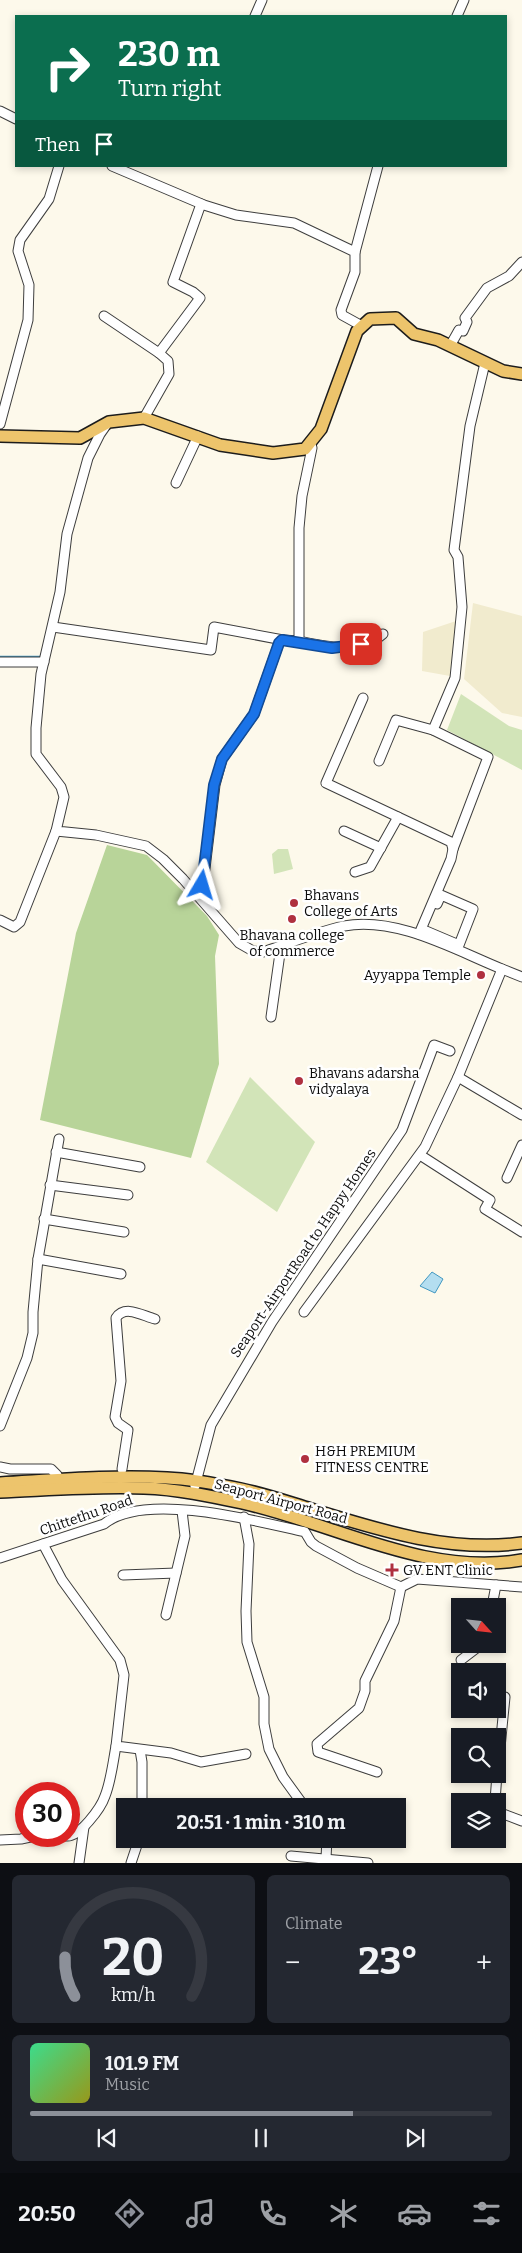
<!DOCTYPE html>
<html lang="en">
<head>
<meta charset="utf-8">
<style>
  :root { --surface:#171b24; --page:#242831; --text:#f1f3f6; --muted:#9ea1a6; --line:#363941; --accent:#8c9099 }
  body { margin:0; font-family:Bitter,serif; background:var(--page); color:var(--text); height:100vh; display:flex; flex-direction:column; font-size:19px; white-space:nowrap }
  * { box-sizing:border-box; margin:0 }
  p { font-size:16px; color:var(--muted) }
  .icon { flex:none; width:28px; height:28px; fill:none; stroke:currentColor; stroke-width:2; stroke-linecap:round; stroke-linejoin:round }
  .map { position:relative; height:1863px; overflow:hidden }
  .sheet { display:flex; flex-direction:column; gap:12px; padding:12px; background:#0d0f14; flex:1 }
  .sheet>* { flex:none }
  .hud { position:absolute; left:15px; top:15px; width:492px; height:152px; border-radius:0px; box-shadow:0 2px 8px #0003; background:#0b6e4f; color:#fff; overflow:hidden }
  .needle { width:32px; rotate:117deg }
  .tools { position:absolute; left:451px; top:1598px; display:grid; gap:10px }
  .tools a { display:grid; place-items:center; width:55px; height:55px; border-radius:0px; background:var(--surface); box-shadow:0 2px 8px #0003; font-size:25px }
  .speed { position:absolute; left:15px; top:1782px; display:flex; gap:10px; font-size:25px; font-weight:700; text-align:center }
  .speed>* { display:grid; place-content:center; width:65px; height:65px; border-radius:50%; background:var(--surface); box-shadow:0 2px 8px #0003; line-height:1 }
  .speed .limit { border:8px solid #d22; background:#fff; color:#111 }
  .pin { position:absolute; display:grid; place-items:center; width:42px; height:42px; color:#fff; margin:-21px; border-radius:10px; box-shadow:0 2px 8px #0006 }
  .me { position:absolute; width:55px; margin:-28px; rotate:7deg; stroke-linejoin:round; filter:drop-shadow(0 0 4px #0008) }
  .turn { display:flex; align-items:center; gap:18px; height:105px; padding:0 20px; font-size:22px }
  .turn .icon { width:65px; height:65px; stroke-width:2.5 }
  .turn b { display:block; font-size:35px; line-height:42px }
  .then { display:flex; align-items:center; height:48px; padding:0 20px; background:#0003; gap:10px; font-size:19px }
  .big { font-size:38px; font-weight:700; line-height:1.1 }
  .sheet .tile { flex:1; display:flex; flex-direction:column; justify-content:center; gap:8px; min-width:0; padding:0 18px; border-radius:8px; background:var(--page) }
  .sheet .dial { align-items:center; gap:0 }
  .dial svg { height:130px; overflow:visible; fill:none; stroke:var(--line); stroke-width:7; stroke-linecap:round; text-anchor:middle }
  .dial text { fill:var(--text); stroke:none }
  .song { display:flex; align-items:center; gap:15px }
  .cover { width:60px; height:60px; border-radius:8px; background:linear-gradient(135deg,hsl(150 70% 55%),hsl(60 70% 35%)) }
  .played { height:5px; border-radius:2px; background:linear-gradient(90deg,var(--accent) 70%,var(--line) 70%) }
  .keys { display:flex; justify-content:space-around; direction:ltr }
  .heat { display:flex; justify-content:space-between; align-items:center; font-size:28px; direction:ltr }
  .sheet .tiles { flex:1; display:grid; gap:12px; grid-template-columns:1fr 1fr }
  .tile:last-child { grid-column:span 2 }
  .trip { position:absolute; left:116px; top:1798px; width:290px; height:50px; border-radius:0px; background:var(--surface); box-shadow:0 2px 8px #0003; font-weight:700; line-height:50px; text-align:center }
  .tabs { display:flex; height:80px; justify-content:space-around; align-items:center; background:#090b0e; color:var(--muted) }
  .tabs .icon { width:35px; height:35px }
  .tabs .selected { color:var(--accent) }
  .tabs b { font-size:22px; color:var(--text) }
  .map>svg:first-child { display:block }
</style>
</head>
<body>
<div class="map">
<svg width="522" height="1863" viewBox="0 0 522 1863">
  <rect width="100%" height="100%" fill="#fdf9eb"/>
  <g fill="#f1ebce">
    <path d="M 473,603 L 522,616 L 522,717 L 502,713 L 464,679 Z"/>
    <path d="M 456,621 L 450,676 L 422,671 L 423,632 Z"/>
  </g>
  <g fill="#d2e4b8">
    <path d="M 461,694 L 509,726 L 522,730 L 522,770 L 447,730 Z"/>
    <path d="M 278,849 L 288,849 L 293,869 L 274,874 L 272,854 Z"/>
    <path d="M 250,1077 L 315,1142 L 277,1212 L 206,1162 Z"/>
  </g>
  <path fill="#b8d499" d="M 107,845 L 147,855 L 207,916 L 219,935 L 215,956 L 219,1064 L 191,1158 L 40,1120 L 76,933 Z"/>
  <path fill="#b4def0" stroke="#4298c1" d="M 432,1272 L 443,1279 L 435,1293 L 420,1286 Z"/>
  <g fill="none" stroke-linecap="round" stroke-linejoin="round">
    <path stroke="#4298c1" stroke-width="2.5" d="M 0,657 L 43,657"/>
    <defs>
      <g id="minor">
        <path d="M 255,16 L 262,0"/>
        <path d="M 457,16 L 464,0"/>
        <path d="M 0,111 L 16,119"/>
        <path d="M 112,166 L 204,205 L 236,215 L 294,223 L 355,252 L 355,272 L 341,310 L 342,315 L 362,326"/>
        <path d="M 355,252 L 378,166"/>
        <path d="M 104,316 L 159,353"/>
        <path d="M 450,346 L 459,330 L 463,331 L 467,322 L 465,318 L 487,288 L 509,276 L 522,262"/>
        <path d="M 144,418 L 169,374 L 168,361 L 159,353 L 200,298 L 193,292 L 173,282 L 201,204"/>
        <path d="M 0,424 L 28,320 L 29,285 L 18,251 L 20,240 L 49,199 L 59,166"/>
        <path d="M 107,424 L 100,434 L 88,458 L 67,534 L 60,592 L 41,674 L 36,728 L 36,754 L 61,787 L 64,797 L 56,831 L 96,835 L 146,846 L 163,859 L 183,879 L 239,943 L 253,951 L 263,952 C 289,943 317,932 344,926 C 396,916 455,950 502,969 L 458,1077 L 425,1147 L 304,1312"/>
        <path d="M 176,483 L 198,436"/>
        <path d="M 53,627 L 211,650 L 214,627 L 283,640"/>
        <path d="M 299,641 C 325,647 361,654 383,634"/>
        <path d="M 0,662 L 44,662"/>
        <path d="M 363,698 L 326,783 L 451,842 L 453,849 L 451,859 L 419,934"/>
        <path d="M 379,761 L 396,720 L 433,730"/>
        <path d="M 344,831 L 381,848"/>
        <path d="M 453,849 L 488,757 L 433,730 L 455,678 L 462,607 L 458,557 L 454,550 L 470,426 L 485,363"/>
        <path d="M 355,872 L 370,867 L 398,817"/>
        <path d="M 199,896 L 203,885 L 215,785 L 222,759 L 254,714 L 279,643 L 283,640 L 299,641 L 299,528 L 302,496 L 312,448 L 310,442"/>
        <path d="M 0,920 L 14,927 L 20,922 L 56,831"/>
        <path d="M 426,931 L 459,945 L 473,909 L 441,895 L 437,904"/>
        <path d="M 502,969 L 522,977"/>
        <path d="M 271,1017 L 281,946"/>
        <path d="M 458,1077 L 522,1115"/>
        <path d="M 56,1152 L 140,1167"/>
        <path d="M 420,1155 L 490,1200 L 485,1209 L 522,1232"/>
        <path d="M 507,1178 L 522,1145"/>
        <path d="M 50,1185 L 128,1195"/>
        <path d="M 44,1219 L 124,1232"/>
        <path d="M 38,1259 L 121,1274"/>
        <path d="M 0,1426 L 27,1358 L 33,1333 L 33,1312 L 38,1259 L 59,1139"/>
        <path d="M 0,1467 L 10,1469 L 51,1469 L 57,1475 L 59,1485"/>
        <path d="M 122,1469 L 128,1430 L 118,1423 L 115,1417 L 121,1381 L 116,1318 C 125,1304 143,1316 155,1319"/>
        <path d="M 195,1486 L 211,1425 L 272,1322 L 402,1130 L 434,1045 L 450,1051"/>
        <path d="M 244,1517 L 249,1544 L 246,1611 L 247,1642 L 264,1697 L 264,1724 L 269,1749 L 283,1777 L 304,1806"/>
        <path d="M 43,1544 L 62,1580 L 120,1660 L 124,1675 L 116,1746 L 171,1753 L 201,1762 L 246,1754"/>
        <path d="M 0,1558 L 104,1524 C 144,1491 257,1521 305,1532 L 311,1542 L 316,1546 L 357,1568 L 401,1587 L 417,1579 L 522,1587"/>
        <path d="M 123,1575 L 176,1573"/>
        <path d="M 492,1606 L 496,1585"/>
        <path d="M 166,1615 L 185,1536 L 182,1511"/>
        <path d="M 461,1660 L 482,1644"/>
        <path d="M 140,1750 L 142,1762 L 142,1806"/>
        <path d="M 498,1768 L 505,1697"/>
        <path d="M 377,1772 L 318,1752 L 317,1744 L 359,1708 L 365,1691 L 365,1681 L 394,1621 L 401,1587"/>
        <path d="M 495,1801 L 497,1774"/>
        <path d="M 498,1812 L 522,1821"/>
        <path d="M 66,1836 C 79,1838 101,1808 105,1796 C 111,1781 113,1762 116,1746"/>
        <path d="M 327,1839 L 326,1858 L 328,1863"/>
        <path d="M 0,1840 L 21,1839 L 35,1836"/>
        <path d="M 291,1856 L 368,1863"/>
        <path d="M 79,1863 L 84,1827"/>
        <path d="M 131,1863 L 139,1839"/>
      </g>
      <g id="major">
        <path d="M 0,436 L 80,438 L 109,422 L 144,418 L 220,445 L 273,453 L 305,449 L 321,429 L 357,331 L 370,319 L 396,318 L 414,334 L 438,340 L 503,371 L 522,374"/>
        <path d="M 0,1483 C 55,1480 111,1475 167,1478 C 192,1479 217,1484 241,1489 C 265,1494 288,1502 311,1509 C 379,1530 450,1553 522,1543"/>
        <path d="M 0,1492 C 48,1490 97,1486 144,1488 C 177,1489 210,1496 242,1503 C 333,1523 426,1577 522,1560"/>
      </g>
    </defs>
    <use href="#minor" stroke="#3e3e3e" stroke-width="11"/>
    <use href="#major" stroke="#1c1c1c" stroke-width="14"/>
    <use href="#minor" stroke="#fff" stroke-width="9"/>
    <use href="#major" stroke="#edc46c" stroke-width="11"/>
  </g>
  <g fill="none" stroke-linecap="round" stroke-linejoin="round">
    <defs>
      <path id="route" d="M 202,885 L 214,785 L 222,759 L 254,714 L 279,643 L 282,640 L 332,648 L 361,644"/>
    </defs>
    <use href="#route" stroke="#114b97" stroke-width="12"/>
    <use href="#route" stroke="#1a73e8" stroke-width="9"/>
  </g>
  <g fill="#af303f" stroke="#fff" stroke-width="2">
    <circle cx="294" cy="903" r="5"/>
    <circle cx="292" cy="919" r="5"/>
    <circle cx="481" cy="975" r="5"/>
    <circle cx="299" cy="1081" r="5"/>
    <circle cx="305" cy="1459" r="5"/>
    <path d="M389.5 1562.5h5v5h5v5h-5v5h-5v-5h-5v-5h5z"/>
  </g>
  <g text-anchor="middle" stroke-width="5" stroke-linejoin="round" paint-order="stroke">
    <g font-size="14" fill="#0b0b0b" stroke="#fff" text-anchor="start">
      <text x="304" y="900">Bhavans<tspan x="304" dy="16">College of Arts</tspan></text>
      <text x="292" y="940" text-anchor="middle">Bhavana college<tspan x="292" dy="16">of commerce</tspan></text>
      <text x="471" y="980" text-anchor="end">Ayyappa Temple</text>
      <text x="309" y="1078">Bhavans adarsha<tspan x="309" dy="16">vidyalaya</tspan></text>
      <text x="315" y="1456">H&amp;H PREMIUM<tspan x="315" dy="16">FITNESS CENTRE</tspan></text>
      <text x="403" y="1575">GV ENT Clinic</text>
    </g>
    <g font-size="14" fill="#0b0b0b" stroke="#fff">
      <text transform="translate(303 1253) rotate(-56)" y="5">Seaport-AirportRoad to Happy Homes</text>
      <text transform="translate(281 1501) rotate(15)" y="5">Seaport Airport Road</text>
      <text transform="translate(86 1515) rotate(-19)" y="5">Chittethu Road</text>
    </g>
  </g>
</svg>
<div class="tools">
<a><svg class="needle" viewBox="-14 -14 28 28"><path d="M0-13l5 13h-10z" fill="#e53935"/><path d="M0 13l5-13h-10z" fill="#9ea1a6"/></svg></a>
<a><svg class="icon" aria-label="sound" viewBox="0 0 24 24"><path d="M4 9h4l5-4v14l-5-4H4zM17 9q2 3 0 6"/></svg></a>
<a><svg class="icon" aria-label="search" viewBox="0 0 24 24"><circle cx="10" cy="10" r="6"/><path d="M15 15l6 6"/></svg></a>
<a><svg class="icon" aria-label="layers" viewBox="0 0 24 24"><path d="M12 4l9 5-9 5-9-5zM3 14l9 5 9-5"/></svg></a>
</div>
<div class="speed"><div class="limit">30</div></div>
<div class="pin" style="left:361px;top:644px;background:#d93025"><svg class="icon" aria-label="arrive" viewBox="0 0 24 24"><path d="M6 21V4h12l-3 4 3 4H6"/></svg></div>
<svg class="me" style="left:202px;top:885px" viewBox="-20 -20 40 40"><path d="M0-17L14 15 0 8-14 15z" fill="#1a73e8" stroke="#fff" stroke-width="4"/></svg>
<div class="trip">20:51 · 1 min · 310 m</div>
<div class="hud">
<div class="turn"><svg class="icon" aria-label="right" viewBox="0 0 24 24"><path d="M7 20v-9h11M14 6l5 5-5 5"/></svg><div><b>230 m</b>Turn right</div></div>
<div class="then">Then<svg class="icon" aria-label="arrive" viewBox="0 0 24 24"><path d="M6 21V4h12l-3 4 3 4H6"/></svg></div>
</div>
</div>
<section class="sheet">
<div class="tiles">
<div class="tile dial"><svg viewBox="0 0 100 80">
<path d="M14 69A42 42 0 1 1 86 69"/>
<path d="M14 69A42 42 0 0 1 8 45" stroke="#8c9099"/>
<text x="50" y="56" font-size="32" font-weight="700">20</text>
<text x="50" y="72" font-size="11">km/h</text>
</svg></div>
<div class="tile"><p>Climate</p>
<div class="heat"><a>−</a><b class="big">23°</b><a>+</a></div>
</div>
<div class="tile">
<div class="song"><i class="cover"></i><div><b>101.9 FM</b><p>Music</p></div></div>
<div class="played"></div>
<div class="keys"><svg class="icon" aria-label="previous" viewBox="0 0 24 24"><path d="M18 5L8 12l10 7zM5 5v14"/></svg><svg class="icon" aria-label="pause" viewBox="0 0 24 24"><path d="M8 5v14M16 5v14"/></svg><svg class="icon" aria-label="next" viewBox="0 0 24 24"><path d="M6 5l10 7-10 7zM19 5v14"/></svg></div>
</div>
</div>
</section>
<nav class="tabs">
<b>20:50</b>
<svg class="icon selected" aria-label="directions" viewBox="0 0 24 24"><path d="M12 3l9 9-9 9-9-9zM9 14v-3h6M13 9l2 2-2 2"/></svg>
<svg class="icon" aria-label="music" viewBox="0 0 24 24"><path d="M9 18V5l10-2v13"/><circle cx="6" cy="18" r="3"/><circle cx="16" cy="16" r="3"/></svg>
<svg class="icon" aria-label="phone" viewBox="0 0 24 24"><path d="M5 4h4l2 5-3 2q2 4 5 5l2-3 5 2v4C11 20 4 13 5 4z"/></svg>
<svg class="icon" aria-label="climate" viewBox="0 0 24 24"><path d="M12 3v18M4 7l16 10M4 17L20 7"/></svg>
<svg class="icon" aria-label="car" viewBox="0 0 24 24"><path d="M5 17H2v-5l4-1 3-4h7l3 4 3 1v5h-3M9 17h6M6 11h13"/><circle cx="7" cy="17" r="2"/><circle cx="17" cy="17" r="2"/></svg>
<svg class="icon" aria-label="filters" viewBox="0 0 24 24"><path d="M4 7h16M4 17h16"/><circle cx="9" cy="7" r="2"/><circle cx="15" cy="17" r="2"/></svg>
</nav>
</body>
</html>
